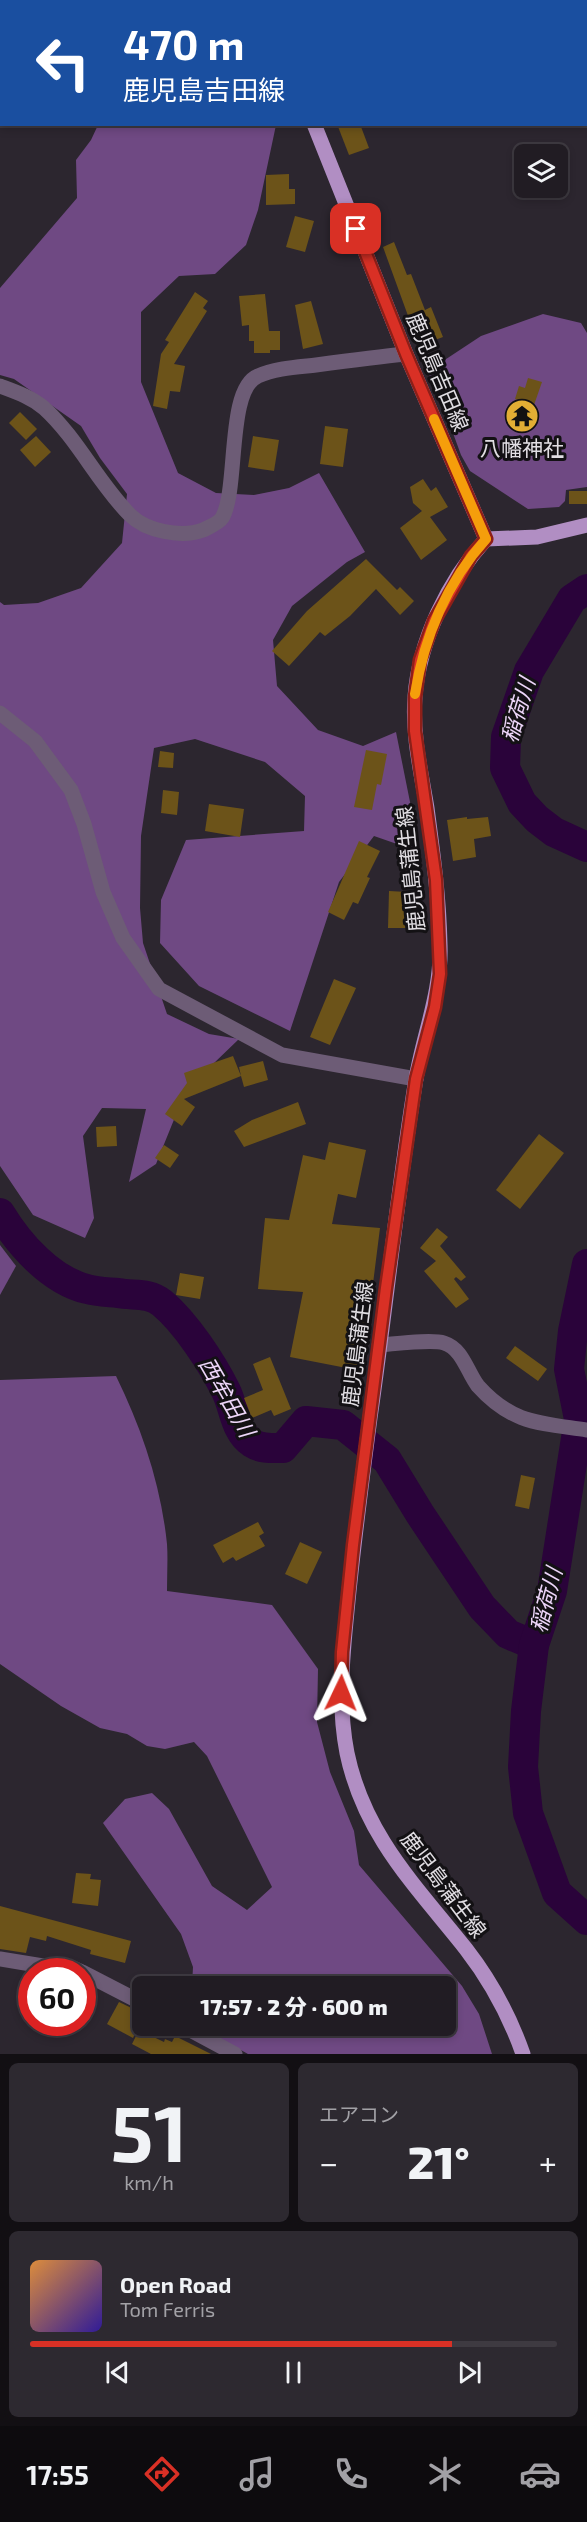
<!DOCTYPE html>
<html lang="ja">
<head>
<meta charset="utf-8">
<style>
  :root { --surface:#211c23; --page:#2d2930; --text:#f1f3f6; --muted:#a2a1a6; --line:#3e3a41; --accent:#d93025 }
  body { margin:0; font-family:"Exo 2","Noto Sans JP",sans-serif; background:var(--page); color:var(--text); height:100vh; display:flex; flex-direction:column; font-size:22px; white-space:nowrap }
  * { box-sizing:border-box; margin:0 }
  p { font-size:20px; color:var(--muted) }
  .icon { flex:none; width:33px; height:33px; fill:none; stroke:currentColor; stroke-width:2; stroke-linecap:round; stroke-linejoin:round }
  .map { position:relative; height:2054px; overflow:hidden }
  .panel { display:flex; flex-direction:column; gap:9px; padding:9px; background:#120f13; flex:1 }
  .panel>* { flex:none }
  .top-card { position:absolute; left:0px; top:0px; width:588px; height:126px; box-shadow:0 3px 9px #0003,0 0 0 2px var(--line); background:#1a4fa0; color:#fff; overflow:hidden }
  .buttons { position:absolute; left:514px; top:144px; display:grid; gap:12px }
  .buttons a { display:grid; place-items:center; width:54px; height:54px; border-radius:9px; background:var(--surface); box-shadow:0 3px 9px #0003,0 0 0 2px var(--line); font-size:30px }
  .speed { position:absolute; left:18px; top:1958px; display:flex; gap:12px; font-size:30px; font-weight:700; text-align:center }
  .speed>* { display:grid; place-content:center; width:78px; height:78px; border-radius:50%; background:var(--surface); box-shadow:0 3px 9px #0003,0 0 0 2px var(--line); line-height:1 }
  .speed .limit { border:9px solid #d22; background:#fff; color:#111 }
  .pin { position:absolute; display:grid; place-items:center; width:51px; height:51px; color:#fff; margin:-26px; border-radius:12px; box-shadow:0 3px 9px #0006 }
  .me { position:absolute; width:66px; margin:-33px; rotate:2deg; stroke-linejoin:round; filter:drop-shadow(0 0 4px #0008) }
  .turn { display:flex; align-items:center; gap:21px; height:126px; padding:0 24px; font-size:27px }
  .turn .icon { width:78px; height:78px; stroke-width:2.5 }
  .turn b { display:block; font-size:42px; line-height:51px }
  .big { font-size:45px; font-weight:800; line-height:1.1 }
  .panel .tile { flex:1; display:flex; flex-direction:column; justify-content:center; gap:9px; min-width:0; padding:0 21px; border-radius:9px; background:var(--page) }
  .panel .dial { align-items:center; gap:0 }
  .dial b { font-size:78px; line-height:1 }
  .song { display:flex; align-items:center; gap:18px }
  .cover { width:72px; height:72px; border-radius:9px; background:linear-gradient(135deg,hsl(30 70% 55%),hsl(250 70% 35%)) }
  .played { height:6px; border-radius:3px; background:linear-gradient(90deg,var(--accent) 80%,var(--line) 80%) }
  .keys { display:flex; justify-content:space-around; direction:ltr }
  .heat { display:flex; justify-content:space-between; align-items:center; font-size:33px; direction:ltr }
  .panel .tiles { flex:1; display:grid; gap:9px; grid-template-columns:1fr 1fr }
  .tile:last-child { grid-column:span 2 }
  .trip { position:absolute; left:132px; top:1976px; width:324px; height:60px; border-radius:9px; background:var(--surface); box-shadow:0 3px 9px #0003,0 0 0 2px var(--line); font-weight:800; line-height:60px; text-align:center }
  .menu { display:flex; height:96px; justify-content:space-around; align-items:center; background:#0d0b0e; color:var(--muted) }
  .menu .icon { width:42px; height:42px }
  .menu .active { color:var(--accent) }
  .menu b { font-size:27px; color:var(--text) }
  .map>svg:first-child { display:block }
</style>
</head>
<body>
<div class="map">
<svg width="587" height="2054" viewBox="0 0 587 2054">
  <rect width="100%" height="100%" fill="#2c262f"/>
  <g fill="#6f4983">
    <path d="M 277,0 L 532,0 L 535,1 L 278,2 Z"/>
    <path d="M 98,125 L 276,125 L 258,210 L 246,245 L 215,274 L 179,276 L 141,312 L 141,382 L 178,473 L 216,493 L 254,495 L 289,488 L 319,473 L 365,552 L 347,562 L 292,606 L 273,640 L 277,686 L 318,730 L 363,746 L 396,732 L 420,852 L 374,836 L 339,882 L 290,1031 L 199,986 L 160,943 L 161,900 L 186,840 L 304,831 L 305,796 L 265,762 L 195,739 L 154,748 L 141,836 L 140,908 L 143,943 L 167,1014 L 209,1034 L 239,1039 L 186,1090 L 156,1164 L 129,1182 L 146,1109 L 102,1108 L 83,1136 L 94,1218 L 85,1238 L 33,1215 L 0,1166 L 0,602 L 4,605 L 38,603 L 81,588 L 122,543 L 127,494 L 100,458 L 81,426 L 14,379 L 0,375 L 0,288 L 77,198 L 76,160 L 91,140 Z"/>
    <path d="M 543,314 L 581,323 L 587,333 L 587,487 L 566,490 L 565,501 L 559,507 L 528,509 L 470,471 L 461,455 L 442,403 L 429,377 L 431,369 L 481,336 Z"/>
    <path d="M 0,1245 L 16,1266 L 0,1295 Z"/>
    <path d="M 116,1376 C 142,1429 161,1485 167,1544 C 168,1559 167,1575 167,1591 L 272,1605 L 318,1669 L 317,1722 L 330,1772 L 354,1831 L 359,1865 L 462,1986 L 479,2014 L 492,2054 L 248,2054 L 196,2025 L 446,2025 L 446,1986 L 192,1986 L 193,1967 L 181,1934 L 103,1823 L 125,1799 L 152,1793 L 169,1809 L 212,1886 L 247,1910 L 272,1887 L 207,1756 L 194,1742 L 165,1749 L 147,1746 L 127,1734 L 100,1728 L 61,1706 L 0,1664 L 0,1380 Z"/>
  </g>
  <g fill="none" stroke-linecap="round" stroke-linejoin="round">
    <g stroke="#2a033a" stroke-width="30">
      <path d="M 541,0 L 544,2"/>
      <path d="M 586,32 L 587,32"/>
      <path d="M 587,589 L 572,599 L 529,671 L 506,737 L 505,768 L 522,803 L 537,819 L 554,832 L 587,847"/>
      <path d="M 0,1213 C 19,1244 50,1280 87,1289 C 97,1292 108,1292 118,1293 C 134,1296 148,1292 162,1303 C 186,1323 212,1363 226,1391 C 234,1407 235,1432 252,1443 C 261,1449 273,1448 283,1448 L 306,1421 L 343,1425 L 387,1460 L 420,1514 L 482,1607 L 508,1634 L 534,1645"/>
      <path d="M 587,1264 L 573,1331 L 569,1369 L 579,1419 L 552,1591 L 534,1645 L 526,1711 L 523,1767 L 528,1813 L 557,1893 L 587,1920"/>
    </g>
  </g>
  <g fill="#6c5319">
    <path d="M 337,124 L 360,124 L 369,148 L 349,155 Z"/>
    <path d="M 289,174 L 289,189 L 295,189 L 295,204 L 266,205 L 266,175 Z"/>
    <path d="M 295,216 L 314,221 L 305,252 L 286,247 Z"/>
    <path d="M 394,242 L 407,275 L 411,274 L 425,310 L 431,307 L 443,337 L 419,346 L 383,247 Z"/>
    <path d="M 195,292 L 208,301 L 203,308 L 207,311 L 174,364 L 185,366 L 180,392 L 170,391 L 167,409 L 153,406 L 161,354 L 169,342 L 165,340 Z"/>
    <path d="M 265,294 L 269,331 L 280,331 L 280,350 L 270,350 L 270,353 L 254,353 L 254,341 L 249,341 L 249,325 L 242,326 L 239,296 Z"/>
    <path d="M 311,301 L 323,344 L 303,349 L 295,305 Z"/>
    <path d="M 528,378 L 542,382 L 534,405 L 515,399 L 519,386 L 525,388 Z"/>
    <path d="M 20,412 L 37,429 L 26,440 L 9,423 Z"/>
    <path d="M 325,426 L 348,429 L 343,467 L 320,464 Z"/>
    <path d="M 36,436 L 51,452 L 35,467 L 20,450 Z"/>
    <path d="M 253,436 L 279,440 L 274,471 L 248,467 Z"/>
    <path d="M 423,479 L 431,491 L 436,487 L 448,507 L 430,517 L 447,540 L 421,560 L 400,528 L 422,511 L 413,503 L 410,487 Z"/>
    <rect x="569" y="491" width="18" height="13"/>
    <path d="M 366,559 L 397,590 L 400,587 L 414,601 L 400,615 L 376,589 L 350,616 L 325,636 L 320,632 L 289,666 L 272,651 L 307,611 Z"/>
    <path d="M 366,750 L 387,754 L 381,785 L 377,784 L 372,810 L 354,807 Z"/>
    <path d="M 160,751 L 174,753 L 173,768 L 158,767 Z"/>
    <path d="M 163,790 L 179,792 L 177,815 L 161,813 Z"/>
    <path d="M 209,804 L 244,809 L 240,837 L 205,831 Z"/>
    <path d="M 467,817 L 467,819 L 488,817 L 491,836 L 474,839 L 476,857 L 453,861 L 447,820 Z"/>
    <path d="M 359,841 L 380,851 L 367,877 L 370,878 L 358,904 L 353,902 L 344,920 L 328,912 Z"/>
    <path d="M 389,891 L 407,892 L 406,928 L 388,928 Z"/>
    <path d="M 334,979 L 356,988 L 330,1045 L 310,1037 Z"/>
    <path d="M 233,1056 L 241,1076 L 239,1067 L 263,1061 L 268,1080 L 244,1087 L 241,1076 L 184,1099 L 195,1107 L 182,1126 L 165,1114 L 187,1083 L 184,1073 Z"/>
    <path d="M 298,1102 L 306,1124 L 244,1147 L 234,1131 L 252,1120 Z"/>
    <path d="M 116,1126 L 117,1146 L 97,1147 L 96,1127 Z"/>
    <path d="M 539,1134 L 564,1153 L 520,1209 L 496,1190 Z"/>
    <path d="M 329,1142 L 366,1150 L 356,1198 L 338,1194 L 332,1224 L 380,1228 L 362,1371 L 290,1357 L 303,1292 L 258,1289 L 265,1218 L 289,1220 L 303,1155 L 325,1160 Z"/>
    <path d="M 164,1145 L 179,1155 L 170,1168 L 155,1158 Z"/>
    <path d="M 437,1228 L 448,1237 L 440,1246 L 466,1277 L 461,1281 L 456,1277 L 454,1279 L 469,1299 L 456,1308 L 424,1271 L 436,1261 L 420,1248 Z"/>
    <path d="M 180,1273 L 204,1277 L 200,1299 L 176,1295 Z"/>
    <path d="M 515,1346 L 547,1369 L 538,1381 L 506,1358 Z"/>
    <path d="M 270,1357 L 291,1409 L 274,1416 L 271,1410 L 252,1418 L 244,1398 L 263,1390 L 253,1364 Z"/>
    <path d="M 521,1475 L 535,1478 L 529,1509 L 515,1506 Z"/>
    <path d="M 258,1522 L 264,1533 L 259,1536 L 265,1546 L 236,1561 L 233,1557 L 223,1563 L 213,1545 Z"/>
    <path d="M 300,1542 L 322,1552 L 307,1584 L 285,1574 Z"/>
    <path d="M 76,1873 L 91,1874 L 90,1879 L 101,1880 L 98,1906 L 72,1903 Z"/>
    <path d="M 0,1906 L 131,1941 L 125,1963 L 90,1954 L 91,1950 L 47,1936 L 46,1941 L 30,1937 L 26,1953 L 0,1949 Z"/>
    <path d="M 119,2002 L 142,2013 L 142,2019 L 133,2038 L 107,2024 Z"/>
    <path d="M 139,2030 L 164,2042 L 165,2039 L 172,2042 L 175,2036 L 211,2054 L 151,2054 L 132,2044 Z"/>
  </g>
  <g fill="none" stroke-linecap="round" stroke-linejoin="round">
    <g stroke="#6d5c76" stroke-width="15">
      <path d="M 0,25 L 2,25"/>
      <path d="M 0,386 C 16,392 31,397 44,408 C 78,439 98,483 130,515 C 146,531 181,538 203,530 C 209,527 219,523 222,518 C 239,490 226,389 258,376 C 275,368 298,367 316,365 C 346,361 376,357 406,354"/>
      <path d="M 0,713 L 35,741 L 71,790 L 84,824 L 103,892 L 123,938 L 159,989 L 282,1055 L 416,1079"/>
      <path d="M 379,1345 C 394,1344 432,1339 444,1343 C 463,1349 467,1372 478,1386 C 512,1424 540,1423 587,1430"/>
      <path d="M 0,1959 L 43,1966 L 71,1967 L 80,1971"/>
      <path d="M 82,1972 L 142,2003"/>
      <path d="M 181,2025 L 235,2054"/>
    </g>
    <g stroke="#b18ec3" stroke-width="15">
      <path d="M 262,0 L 262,2"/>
      <path d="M 314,124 L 406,354 L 486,539"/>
      <path d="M 486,539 C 448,581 419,641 415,697 C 412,734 421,772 427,808 C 433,853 439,898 440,944 C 442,994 422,1037 415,1085 C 397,1196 386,1307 370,1418 C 362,1479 354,1540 348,1601 C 343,1652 337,1702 347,1753 C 364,1835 416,1886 466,1949 C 490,1980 510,2017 523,2054"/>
      <path d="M 486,539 L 537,537 L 587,525"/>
    </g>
  </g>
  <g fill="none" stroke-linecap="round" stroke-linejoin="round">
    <defs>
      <path id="route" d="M 341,1693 L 342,1652 L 353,1545 L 386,1288 L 416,1079 L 435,1007 L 440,974 L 436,880 L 415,731 L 415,698 L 420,660 L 434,621 L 471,556 L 486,539 L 406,354 L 356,229"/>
    </defs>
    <use href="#route" stroke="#8d1f18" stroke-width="15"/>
    <use href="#route" stroke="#d93025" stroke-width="10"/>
    <path stroke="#f59e0b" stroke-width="10" d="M 415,694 C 424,637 447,582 486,539 L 434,419"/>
  </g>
  <defs>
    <symbol id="temple-disc" viewBox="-11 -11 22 22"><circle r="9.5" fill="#e2ae34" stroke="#131114"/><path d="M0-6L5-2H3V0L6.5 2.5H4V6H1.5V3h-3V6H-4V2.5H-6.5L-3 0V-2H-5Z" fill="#111"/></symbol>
  </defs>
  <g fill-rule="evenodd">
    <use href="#temple-disc" x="503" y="397" width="38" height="38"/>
  </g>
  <g text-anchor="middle" stroke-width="6" stroke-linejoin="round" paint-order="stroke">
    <g font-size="21" fill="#e1dee3" stroke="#131114">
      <text transform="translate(437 372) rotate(67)" y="7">鹿児島吉田線</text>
      <text transform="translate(411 869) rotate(-96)" y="7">鹿児島蒲生線</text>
      <text transform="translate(358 1344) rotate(-83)" y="7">鹿児島蒲生線</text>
      <text transform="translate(443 1885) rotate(53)" y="7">鹿児島蒲生線</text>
    </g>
    <g font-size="21" fill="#e1dee3" stroke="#131114">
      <text x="522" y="456">八幡神社</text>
    </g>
    <g font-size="22" font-style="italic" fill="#edd6f9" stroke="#131114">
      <text transform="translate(518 710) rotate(-73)" y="8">稲荷川</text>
      <text transform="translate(227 1397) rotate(60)" y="8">西牟田川</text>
      <text transform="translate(546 1600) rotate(-75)" y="8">稲荷川</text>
    </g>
  </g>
</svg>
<div class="buttons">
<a><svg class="icon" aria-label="layers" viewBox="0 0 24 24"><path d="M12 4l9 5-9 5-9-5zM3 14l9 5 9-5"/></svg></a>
</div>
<div class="speed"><div class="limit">60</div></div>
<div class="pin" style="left:356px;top:229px;background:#d93025"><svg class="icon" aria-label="arrive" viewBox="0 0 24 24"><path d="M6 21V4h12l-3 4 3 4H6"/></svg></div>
<svg class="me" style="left:341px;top:1693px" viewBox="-20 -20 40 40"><path d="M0-17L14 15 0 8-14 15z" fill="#d93025" stroke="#fff" stroke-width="4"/></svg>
<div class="trip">17:57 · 2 分 · 600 m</div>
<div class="top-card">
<div class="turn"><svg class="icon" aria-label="left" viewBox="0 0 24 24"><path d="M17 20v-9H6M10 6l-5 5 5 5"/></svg><div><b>470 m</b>鹿児島吉田線</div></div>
</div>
</div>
<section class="panel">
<div class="tiles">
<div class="tile dial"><b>51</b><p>km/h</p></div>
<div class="tile"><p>エアコン</p>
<div class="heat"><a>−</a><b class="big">21°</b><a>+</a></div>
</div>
<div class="tile">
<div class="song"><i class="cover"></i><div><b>Open Road</b><p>Tom Ferris</p></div></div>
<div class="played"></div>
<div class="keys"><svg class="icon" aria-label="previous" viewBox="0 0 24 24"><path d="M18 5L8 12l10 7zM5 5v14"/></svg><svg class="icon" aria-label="pause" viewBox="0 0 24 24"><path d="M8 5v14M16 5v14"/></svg><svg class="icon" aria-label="next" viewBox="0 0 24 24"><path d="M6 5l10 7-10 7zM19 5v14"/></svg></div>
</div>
</div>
</section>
<nav class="menu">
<b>17:55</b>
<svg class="icon active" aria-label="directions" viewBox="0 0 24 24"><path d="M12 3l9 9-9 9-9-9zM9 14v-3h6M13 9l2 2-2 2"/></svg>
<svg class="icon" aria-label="music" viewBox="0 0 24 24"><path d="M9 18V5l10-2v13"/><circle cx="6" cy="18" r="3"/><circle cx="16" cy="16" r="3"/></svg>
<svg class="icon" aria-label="phone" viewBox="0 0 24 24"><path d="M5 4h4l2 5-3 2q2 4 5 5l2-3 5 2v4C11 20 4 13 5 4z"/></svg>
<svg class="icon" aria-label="climate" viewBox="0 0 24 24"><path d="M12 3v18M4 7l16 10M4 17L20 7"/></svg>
<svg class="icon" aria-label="car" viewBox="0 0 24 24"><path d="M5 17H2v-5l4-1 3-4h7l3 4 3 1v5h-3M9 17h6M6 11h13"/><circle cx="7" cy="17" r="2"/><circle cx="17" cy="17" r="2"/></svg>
</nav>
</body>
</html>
